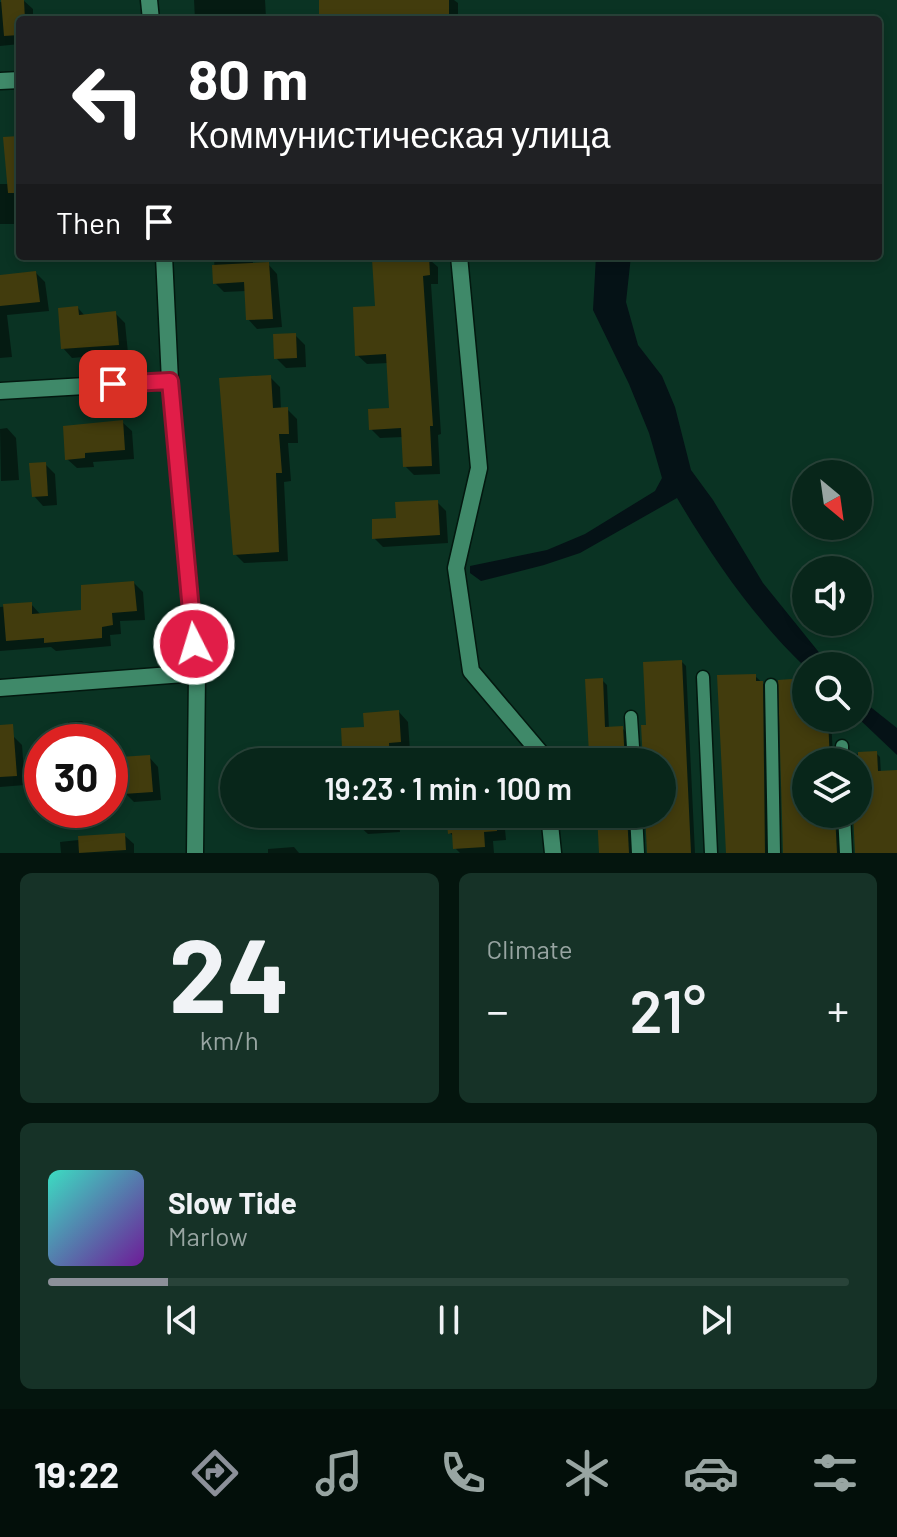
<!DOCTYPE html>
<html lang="en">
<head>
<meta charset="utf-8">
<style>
  :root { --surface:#08261a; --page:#163227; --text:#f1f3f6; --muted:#98a5a2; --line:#294339; --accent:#8c9099 }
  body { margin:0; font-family:Barlow,sans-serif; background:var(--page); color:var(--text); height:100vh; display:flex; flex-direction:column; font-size:30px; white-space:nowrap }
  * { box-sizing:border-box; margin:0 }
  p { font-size:26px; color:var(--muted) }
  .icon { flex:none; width:44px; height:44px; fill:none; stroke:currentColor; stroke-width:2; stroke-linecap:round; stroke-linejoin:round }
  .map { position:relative; height:853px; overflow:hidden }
  .side { display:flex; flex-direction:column; gap:20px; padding:20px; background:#04150e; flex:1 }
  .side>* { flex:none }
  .hud { position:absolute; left:16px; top:16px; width:866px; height:244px; border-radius:8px; box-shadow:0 4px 12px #0003,0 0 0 2px var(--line); background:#202124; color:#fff; overflow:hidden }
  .needle { width:52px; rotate:151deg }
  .buttons { position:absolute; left:792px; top:460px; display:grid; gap:16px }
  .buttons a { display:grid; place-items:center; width:80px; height:80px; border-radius:50%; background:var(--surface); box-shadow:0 4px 12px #0003,0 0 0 2px var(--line); font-size:40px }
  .speed { position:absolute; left:24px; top:724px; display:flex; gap:16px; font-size:40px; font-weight:700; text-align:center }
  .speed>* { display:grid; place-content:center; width:104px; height:104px; border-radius:50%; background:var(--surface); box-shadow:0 4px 12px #0003,0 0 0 2px var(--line); line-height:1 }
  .speed .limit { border:12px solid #d22; background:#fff; color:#111 }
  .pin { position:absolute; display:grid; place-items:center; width:68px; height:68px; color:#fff; margin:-34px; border-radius:16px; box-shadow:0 4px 12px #0006 }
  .me { position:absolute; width:88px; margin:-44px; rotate:355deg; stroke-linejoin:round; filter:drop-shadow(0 0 6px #0008) }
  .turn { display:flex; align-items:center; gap:28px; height:168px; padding:0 40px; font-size:36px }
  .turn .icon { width:104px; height:104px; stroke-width:2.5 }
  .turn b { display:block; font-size:56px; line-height:68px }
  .then { display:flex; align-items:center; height:76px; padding:0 40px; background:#0003; gap:16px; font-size:30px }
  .big { font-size:60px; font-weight:600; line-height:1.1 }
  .side .card { flex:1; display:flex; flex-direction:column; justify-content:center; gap:12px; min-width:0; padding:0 28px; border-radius:12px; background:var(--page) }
  .side .dial { align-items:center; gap:0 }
  .dial b { font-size:104px; line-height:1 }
  .song { display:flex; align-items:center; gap:24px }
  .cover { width:96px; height:96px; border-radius:12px; background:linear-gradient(135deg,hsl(170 70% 55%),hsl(280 70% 35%)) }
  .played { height:8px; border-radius:4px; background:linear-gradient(90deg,var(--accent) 15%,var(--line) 15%) }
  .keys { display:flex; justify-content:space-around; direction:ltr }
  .heat { display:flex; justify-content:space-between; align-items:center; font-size:44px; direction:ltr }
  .side .tiles { flex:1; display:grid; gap:20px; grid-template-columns:1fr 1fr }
  .card:last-child { grid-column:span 2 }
  .trip { position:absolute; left:220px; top:748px; width:456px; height:80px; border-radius:40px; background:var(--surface); box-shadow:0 4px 12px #0003,0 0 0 2px var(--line); font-weight:600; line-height:80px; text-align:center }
  .menu { display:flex; height:128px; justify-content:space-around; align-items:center; background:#030f0a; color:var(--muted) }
  .menu .icon { width:56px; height:56px }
  .menu .selected { color:var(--accent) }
  .menu b { font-size:36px; color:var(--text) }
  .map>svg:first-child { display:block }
</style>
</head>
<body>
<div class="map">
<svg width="897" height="853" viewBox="0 0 897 853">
  <rect width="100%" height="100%" fill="#0a3323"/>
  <g fill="#051216">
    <path d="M 596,256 L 631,256 L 626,302 L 638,345 L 662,376 L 675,407 L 691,470 L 713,500 L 763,583 L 830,666 L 806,666 L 806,668 C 754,618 714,560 677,498 L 580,553 L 544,565 L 481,581 L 470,573 L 470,566 L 547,550 L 585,534 L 655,491 L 662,478 L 649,433 L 629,384 L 593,310 Z"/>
    <path d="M 858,697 L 897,728 L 897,755 L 858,718 Z"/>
  </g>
  <g fill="#0007">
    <path d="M 23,0 L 33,9 L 33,20 L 20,20 L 20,44 L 0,46 L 0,2 Z"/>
    <path d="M 194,0 L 265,0 L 266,17 L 195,20 Z"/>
    <path d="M 321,0 L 454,0 L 458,3 L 458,20 L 321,20 Z"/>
    <path d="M 18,138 L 20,224 L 0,224 L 0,184 L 9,184 Z"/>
    <path d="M 214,256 L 253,256 L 253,265 L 268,264 L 277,274 L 282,327 L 257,329 L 248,319 L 246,291 L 224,292 L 215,283 Z"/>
    <path d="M 398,256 L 431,256 L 431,261 L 438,267 L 438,284 L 431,284 L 441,434 L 438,435 L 440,474 L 414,475 L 405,466 L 403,437 L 380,438 L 371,429 L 391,410 L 389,363 L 367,364 L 357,355 Z"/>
    <path d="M 36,273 L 45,282 L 49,311 L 7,315 L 12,357 L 0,358 L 0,277 Z"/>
    <path d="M 78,308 L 85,316 L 115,313 L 125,323 L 128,353 L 72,358 L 63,348 Z"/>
    <path d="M 295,335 L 305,345 L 306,367 L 286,368 L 276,358 Z"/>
    <path d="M 270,377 L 280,387 L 281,410 L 287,409 L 297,419 L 298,443 L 288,443 L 291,481 L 284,482 L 288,561 L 244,563 L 235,554 Z"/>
    <path d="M 122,422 L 132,431 L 134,459 L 93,462 L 94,467 L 77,468 L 67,459 Z"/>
    <path d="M 7,428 L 16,438 L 19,480 L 1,481 L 0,429 Z"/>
    <path d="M 45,464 L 55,474 L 57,505 L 43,506 L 34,496 Z"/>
    <path d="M 437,502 L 446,511 L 448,543 L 383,547 L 374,538 L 398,520 Z"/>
    <path d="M 134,583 L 143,592 L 145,620 L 120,621 L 121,634 L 110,635 L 111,646 L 56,651 L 51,647 L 0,651 L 0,607 L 31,604 L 40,614 L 83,612 Z"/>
    <path d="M 682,662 L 686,666 L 695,853 L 649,853 L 646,814 L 662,814 L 662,762 L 645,762 L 648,727 Z"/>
    <path d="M 755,676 L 767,687 L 768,853 L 728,853 Z"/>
    <path d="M 602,680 L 607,685 L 609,729 L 622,728 L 626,732 L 628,762 L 597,762 L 591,753 Z"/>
    <path d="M 806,680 L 806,718 L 831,718 L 833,756 L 836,762 L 806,762 L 806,814 L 841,814 L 840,853 L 785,853 Z"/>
    <path d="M 399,712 L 408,722 L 410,751 L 397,752 L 398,762 L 375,762 L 374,756 L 354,757 L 344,747 L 366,729 Z"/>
    <path d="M 82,721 L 91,730 L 92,742 L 70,742 L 68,722 Z"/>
    <path d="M 13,736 L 22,745 L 25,785 L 0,787 L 0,737 Z"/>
    <path d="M 876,753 L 880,757 L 881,773 L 897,772 L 897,853 L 857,853 L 854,814 L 858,814 L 858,762 L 852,762 L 853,754 Z"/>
    <path d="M 149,757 L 158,767 L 161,800 L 134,802 L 125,793 Z"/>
    <path d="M 80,810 L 97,810 L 97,812 L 83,813 Z"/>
    <path d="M 358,814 L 398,814 L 400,832 L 368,834 L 358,825 Z"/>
    <path d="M 448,814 L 500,814 L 504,818 L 506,840 L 493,841 L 494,853 L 460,853 L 455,848 L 454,837 L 450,833 Z"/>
    <path d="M 599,814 L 633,814 L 632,853 L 601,853 Z"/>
    <path d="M 124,835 L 134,844 L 134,853 L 61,853 L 60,842 Z"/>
    <path d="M 294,847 L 299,853 L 268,853 L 268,849 Z"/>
  </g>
  <g fill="#423c0d">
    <path d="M 1,0 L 24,0 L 25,20 L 20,20 L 20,35 L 4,36 Z"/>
    <rect x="319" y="0" width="130" height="20"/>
    <path d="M 19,136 L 20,193 L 8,193 L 3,137 Z"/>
    <path d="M 429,256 L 430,275 L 423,276 L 433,426 L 430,426 L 432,466 L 403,467 L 401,428 L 369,430 L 368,409 L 389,408 L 386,354 L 355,356 L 353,307 L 375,306 L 372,259 Z"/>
    <path d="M 269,262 L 273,319 L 246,320 L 244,282 L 213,284 L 212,265 Z"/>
    <path d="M 36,271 L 40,302 L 0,306 L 0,275 Z"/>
    <path d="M 78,306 L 79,315 L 116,311 L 119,345 L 61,349 L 58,308 Z"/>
    <path d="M 296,333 L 297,358 L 274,359 L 273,334 Z"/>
    <path d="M 271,375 L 273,408 L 288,407 L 289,434 L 279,434 L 282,473 L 276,473 L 279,552 L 233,555 L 219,378 Z"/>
    <path d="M 123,420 L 125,450 L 85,453 L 85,458 L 65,460 L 63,426 Z"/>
    <path d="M 46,462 L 48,496 L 32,497 L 29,463 Z"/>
    <path d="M 438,500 L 440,535 L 372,539 L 372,519 L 396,518 L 395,502 Z"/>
    <path d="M 134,581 L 137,611 L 112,613 L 113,625 L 102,627 L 102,638 L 44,643 L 44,638 L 6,641 L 3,604 L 32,602 L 32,614 L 81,610 L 81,585 Z"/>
    <path d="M 682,660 L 691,853 L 647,853 L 645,814 L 662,814 L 662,762 L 643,762 L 641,725 L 646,725 L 643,662 Z"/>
    <path d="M 756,674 L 756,681 L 763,681 L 765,853 L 726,853 L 717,675 Z"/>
    <path d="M 603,678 L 605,727 L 623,726 L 625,762 L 595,762 L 594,754 L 589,754 L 585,679 Z"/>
    <path d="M 806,678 L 806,718 L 828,718 L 830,762 L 806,762 L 806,814 L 835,814 L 837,853 L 783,853 L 778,680 Z"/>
    <path d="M 399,710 L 401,742 L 389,743 L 390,762 L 373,762 L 372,747 L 342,748 L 341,728 L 364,727 L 363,713 Z"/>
    <path d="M 13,724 L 17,776 L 0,777 L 0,725 Z"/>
    <path d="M 877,751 L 878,771 L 897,770 L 897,853 L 855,853 L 853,814 L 858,814 L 858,752 Z"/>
    <path d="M 150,755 L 153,792 L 123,794 L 120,757 Z"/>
    <path d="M 446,814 L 496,814 L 497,831 L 484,832 L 485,847 L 453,849 L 452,833 L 448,834 Z"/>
    <path d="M 597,814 L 627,814 L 629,853 L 599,853 Z"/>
    <path d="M 125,833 L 126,850 L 79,853 L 78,836 Z"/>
  </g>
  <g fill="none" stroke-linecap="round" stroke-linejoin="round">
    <defs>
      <g id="service">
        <path d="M 703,677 L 711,853"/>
        <path d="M 771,685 L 774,853"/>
        <path d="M 631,717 L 634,762"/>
        <path d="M 842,746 L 842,762"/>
        <path d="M 636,814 L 638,853"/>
        <path d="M 844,814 L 846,853"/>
      </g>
      <g id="minor">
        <path d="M 149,0 L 151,20"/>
        <path d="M 0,81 L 20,80"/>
        <path d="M 164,256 L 170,381 L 197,673 L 195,853"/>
        <path d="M 459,256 L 479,468 L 456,568 L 471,671 L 543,756 L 544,762"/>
        <path d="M 0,391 L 170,381"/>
        <path d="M 0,688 L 197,673"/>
        <path d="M 549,814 L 553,853"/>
      </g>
    </defs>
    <use href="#service" stroke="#03180f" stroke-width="15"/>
    <use href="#minor" stroke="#03180f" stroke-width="19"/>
    <use href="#service" stroke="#3f8969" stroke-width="12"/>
    <use href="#minor" stroke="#3f8969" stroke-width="16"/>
  </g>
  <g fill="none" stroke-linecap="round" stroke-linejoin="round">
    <defs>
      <path id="route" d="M 113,384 L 170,381 L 194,644"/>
    </defs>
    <use href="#route" stroke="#92132f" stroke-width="20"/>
    <use href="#route" stroke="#e11d48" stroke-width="14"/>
  </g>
</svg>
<div class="buttons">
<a><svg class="needle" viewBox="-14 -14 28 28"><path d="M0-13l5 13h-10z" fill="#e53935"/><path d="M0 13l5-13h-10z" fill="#98a5a2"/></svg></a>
<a><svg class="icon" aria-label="sound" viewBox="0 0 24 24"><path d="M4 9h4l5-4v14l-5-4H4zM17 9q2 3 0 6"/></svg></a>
<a><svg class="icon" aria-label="search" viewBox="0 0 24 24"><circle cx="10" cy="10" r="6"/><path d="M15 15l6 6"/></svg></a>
<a><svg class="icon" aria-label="layers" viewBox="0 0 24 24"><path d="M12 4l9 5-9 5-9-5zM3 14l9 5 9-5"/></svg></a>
</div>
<div class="speed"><div class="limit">30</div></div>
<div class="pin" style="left:113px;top:384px;background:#d93025"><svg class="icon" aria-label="arrive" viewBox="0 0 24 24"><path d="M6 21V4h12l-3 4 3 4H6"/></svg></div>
<svg class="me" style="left:194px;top:644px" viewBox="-20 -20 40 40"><circle r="17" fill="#e11d48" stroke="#fff" stroke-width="3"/><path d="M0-11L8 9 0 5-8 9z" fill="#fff"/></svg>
<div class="trip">19:23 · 1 min · 100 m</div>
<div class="hud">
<div class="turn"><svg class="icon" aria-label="left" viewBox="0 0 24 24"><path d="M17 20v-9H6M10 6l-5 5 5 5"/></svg><div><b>80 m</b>Коммунистическая улица</div></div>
<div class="then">Then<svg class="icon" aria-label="arrive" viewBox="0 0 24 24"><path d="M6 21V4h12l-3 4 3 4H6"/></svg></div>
</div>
</div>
<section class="side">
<div class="tiles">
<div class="card dial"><b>24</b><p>km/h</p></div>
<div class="card"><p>Climate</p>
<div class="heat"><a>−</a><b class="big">21°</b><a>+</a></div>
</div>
<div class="card">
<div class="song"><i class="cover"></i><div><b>Slow Tide</b><p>Marlow</p></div></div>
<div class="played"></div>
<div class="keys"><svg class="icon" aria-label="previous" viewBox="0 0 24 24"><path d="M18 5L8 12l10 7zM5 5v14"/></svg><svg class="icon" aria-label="pause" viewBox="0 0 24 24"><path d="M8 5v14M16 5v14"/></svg><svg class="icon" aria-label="next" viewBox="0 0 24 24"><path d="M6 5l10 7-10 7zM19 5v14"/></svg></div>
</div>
</div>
</section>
<nav class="menu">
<b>19:22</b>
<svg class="icon selected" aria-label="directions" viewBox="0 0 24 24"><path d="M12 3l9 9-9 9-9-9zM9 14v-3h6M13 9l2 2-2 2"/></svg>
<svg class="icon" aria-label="music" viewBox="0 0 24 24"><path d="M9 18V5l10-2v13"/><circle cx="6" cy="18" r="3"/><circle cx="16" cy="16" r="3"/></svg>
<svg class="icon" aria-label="phone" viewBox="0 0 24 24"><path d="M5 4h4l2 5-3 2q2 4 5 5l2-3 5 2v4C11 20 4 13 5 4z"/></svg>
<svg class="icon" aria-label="climate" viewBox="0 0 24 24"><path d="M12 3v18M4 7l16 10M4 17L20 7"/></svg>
<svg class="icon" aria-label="car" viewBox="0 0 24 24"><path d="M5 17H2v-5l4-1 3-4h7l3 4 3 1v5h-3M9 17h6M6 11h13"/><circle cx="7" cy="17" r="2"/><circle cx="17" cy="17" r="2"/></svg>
<svg class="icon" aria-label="filters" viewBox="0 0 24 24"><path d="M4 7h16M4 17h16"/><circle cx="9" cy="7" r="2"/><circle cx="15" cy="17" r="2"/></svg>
</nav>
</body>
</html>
